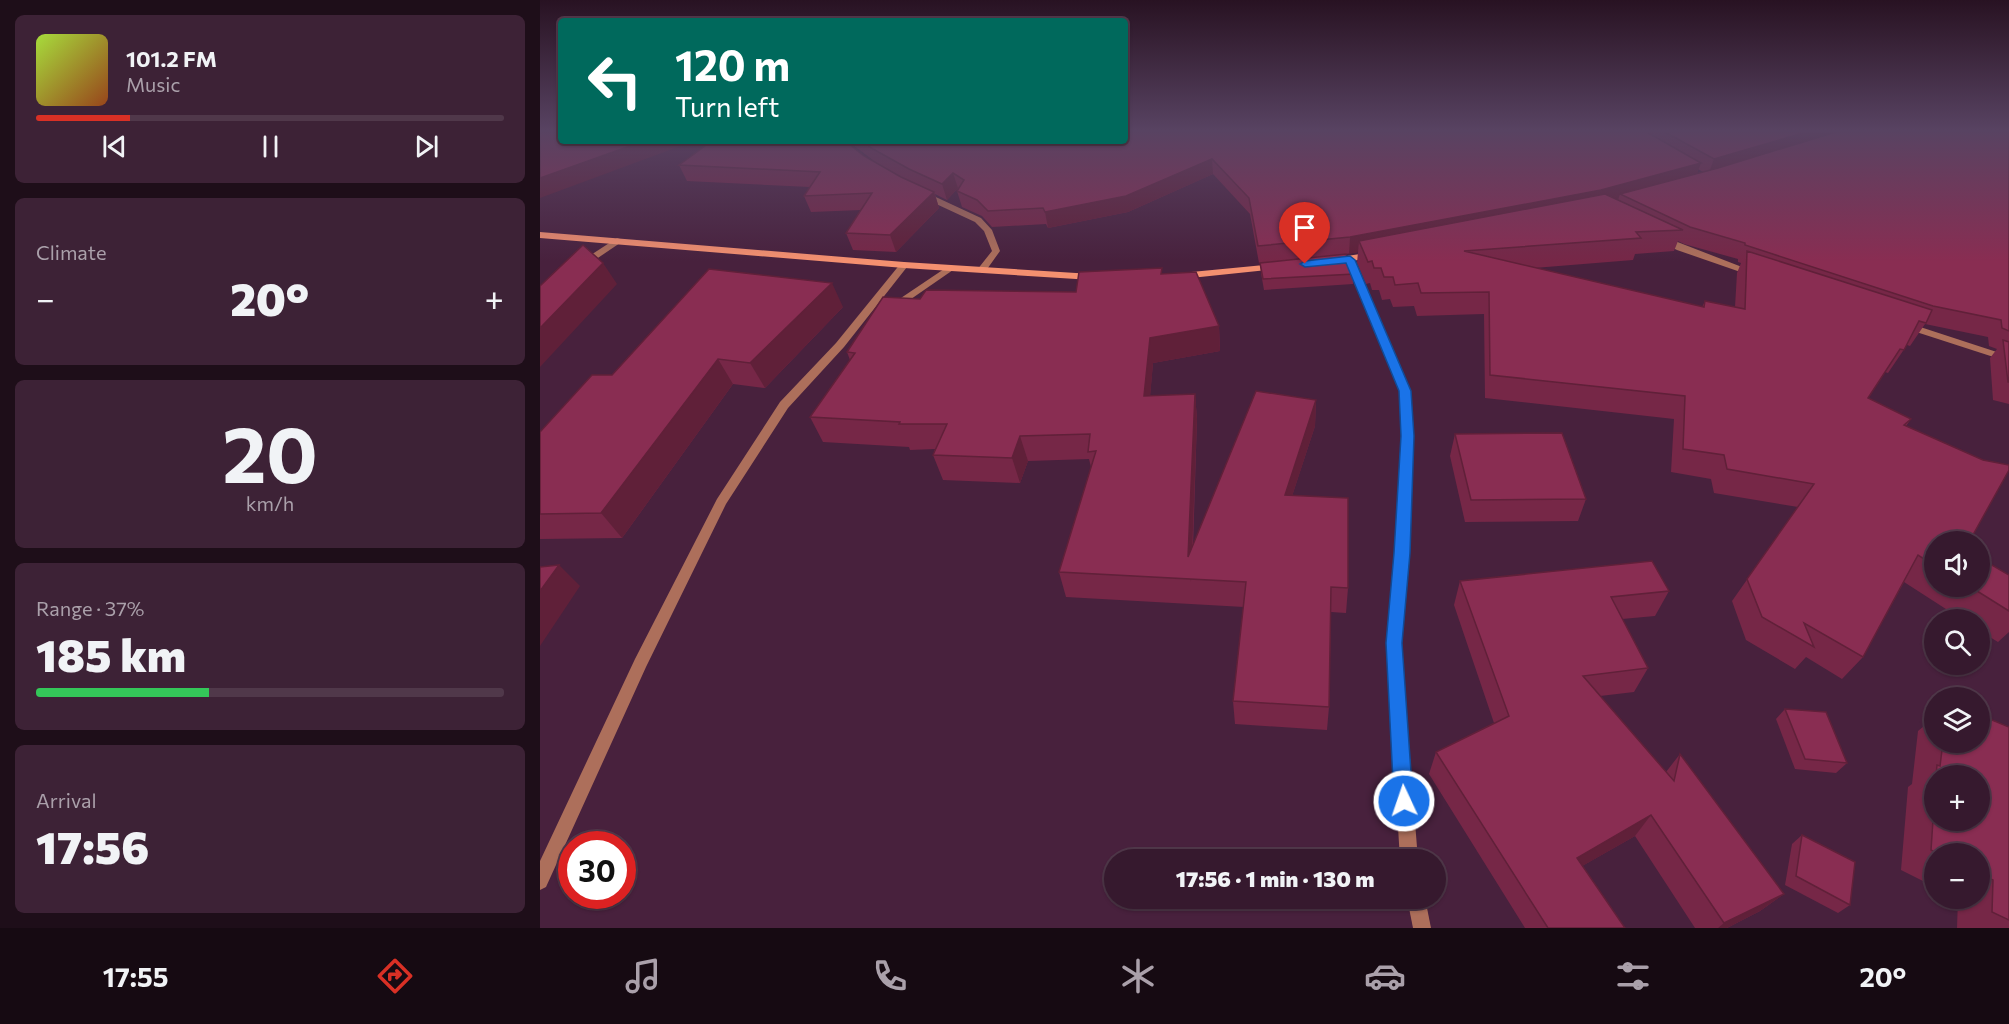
<!DOCTYPE html>
<html lang="en">
<head>
<meta charset="utf-8">
<style>
  :root { --surface:#36192e; --page:#3d2236; --text:#f1f3f6; --muted:#aaa0aa; --line:#50384a; --accent:#d93025 }
  body { margin:0; font-family:Commissioner,sans-serif; background:var(--page); color:var(--text); height:100vh; display:flex; flex-direction:column; font-size:22px; white-space:nowrap }
  * { box-sizing:border-box; margin:0 }
  p { font-size:20px; color:var(--muted) }
  .icon { flex:none; width:33px; height:33px; fill:none; stroke:currentColor; stroke-width:2; stroke-linecap:round; stroke-linejoin:round }
  .map { position:relative; flex:1; overflow:hidden }
  .panel { display:flex; flex-direction:column; gap:15px; padding:15px; background:#1e0e19; width:540px }
  .panel>* { flex:none }
  .guide { position:absolute; left:18px; top:18px; width:570px; height:126px; border-radius:6px; box-shadow:0 2px 4px #0004,0 0 0 2px var(--line); background:#00695c; color:#fff; overflow:hidden }
  .buttons { position:absolute; left:1384px; top:531px; display:grid; gap:12px }
  .buttons a { display:grid; place-items:center; width:66px; height:66px; border-radius:50%; background:var(--surface); box-shadow:0 2px 4px #0004,0 0 0 2px var(--line); font-size:30px }
  .speed { position:absolute; left:18px; top:831px; display:flex; gap:12px; font-size:30px; font-weight:700; text-align:center }
  .speed>* { display:grid; place-content:center; width:78px; height:78px; border-radius:50%; background:var(--surface); box-shadow:0 2px 4px #0004,0 0 0 2px var(--line); line-height:1 }
  .speed .limit { border:9px solid #d22; background:#fff; color:#111 }
  .pin { position:absolute; display:grid; place-items:center; width:51px; height:51px; color:#fff; margin:-62px -26px; border-radius:50% 50% 50% 0; rotate:-45deg; box-shadow:0 0 6px #0007 }
  .pin .icon { rotate:45deg }
  .me { position:absolute; width:66px; margin:-33px; rotate:357deg; stroke-linejoin:round; filter:drop-shadow(0 0 4px #0008) }
  .turn { display:flex; align-items:center; gap:21px; height:126px; padding:0 18px; font-size:27px }
  .turn .icon { width:78px; height:78px; stroke-width:2.5 }
  .turn b { display:block; font-size:42px; line-height:51px }
  .big { font-size:45px; font-weight:800; line-height:1.1 }
  .panel .widget { flex:1; display:flex; flex-direction:column; justify-content:center; gap:9px; min-width:0; padding:0 21px; border-radius:9px; background:var(--page) }
  .panel .dial { align-items:center; gap:0 }
  .dial b { font-size:78px; line-height:1 }
  .song { display:flex; align-items:center; gap:18px }
  .cover { width:72px; height:72px; border-radius:9px; background:linear-gradient(135deg,hsl(80 70% 55%),hsl(20 70% 35%)) }
  .played { height:6px; border-radius:3px; background:linear-gradient(90deg,var(--accent) 20%,var(--line) 20%) }
  .keys { display:flex; justify-content:space-around; direction:ltr }
  .heat { display:flex; justify-content:space-between; align-items:center; font-size:33px; direction:ltr }
  .charge { height:9px; border-radius:4px; background:linear-gradient(90deg,#34c759 37%,var(--line) 0) }
  .trip { position:absolute; left:564px; top:849px; width:342px; height:60px; border-radius:30px; background:var(--surface); box-shadow:0 2px 4px #0004,0 0 0 2px var(--line); font-weight:800; line-height:60px; text-align:center }
  .menu { display:flex; height:96px; justify-content:space-around; align-items:center; background:#160a12; color:var(--muted) }
  .menu .icon { width:42px; height:42px }
  .menu .selected { color:var(--accent) }
  .menu b { font-size:27px; color:var(--text) }
  main { display:flex; flex:1; min-height:0 }
  .map>svg:first-child { display:block }
</style>
</head>
<body>
<main>
<section class="panel">
<div class="widget">
<div class="song"><i class="cover"></i><div><b>101.2 FM</b><p>Music</p></div></div>
<div class="played"></div>
<div class="keys"><svg class="icon" aria-label="previous" viewBox="0 0 24 24"><path d="M18 5L8 12l10 7zM5 5v14"/></svg><svg class="icon" aria-label="pause" viewBox="0 0 24 24"><path d="M8 5v14M16 5v14"/></svg><svg class="icon" aria-label="next" viewBox="0 0 24 24"><path d="M6 5l10 7-10 7zM19 5v14"/></svg></div>
</div>
<div class="widget"><p>Climate</p>
<div class="heat"><a>−</a><b class="big">20°</b><a>+</a></div>
</div>
<div class="widget dial"><b>20</b><p>km/h</p></div>
<div class="widget"><p>Range · 37%</p><b class="big">185 km</b><div class="charge"></div></div>
<div class="widget"><p>Arrival</p><b class="big">17:56</b></div>
</section>
<div class="map">
<svg width="1469" height="928" viewBox="0 0 1469 928">
  <rect width="100%" height="100%" fill="#48213d"/>
  <g fill="none" stroke-linecap="round" stroke-linejoin="round">
    <g fill="#ad6f5b" fill-rule="evenodd">
      <path d="M 379,192 L 385,192 L 441,218 L 452,230 L 460,251 L 445,272 L 442,273 L 437,270 L 452,251 L 444,231 L 435,222 L 379,196 Z"/>
      <path d="M 1122,236 L 1220,274 L 1215,277 L 1212,276 L 1137,250 L 1119,241 L 1118,239 Z"/>
      <path d="M 77,238 L 80,239 L 80,243 L 46,266 L 40,266 L 40,262 Z"/>
      <path d="M 809,256 L 813,259 L 870,391 L 874,436 L 869,553 L 861,643 L 878,860 L 860,860 L 847,643 L 855,553 L 862,436 L 860,391 L 805,259 Z"/>
      <path d="M 364,262 L 369,265 L 367,267 L 304,347 L 248,408 L 186,504 L 106,667 L 6,887 L 0,890 L 0,861 L 95,659 L 177,499 L 240,402 L 296,343 L 361,263 Z"/>
      <path d="M 410,265 L 413,266 L 413,270 L 358,308 L 352,308 L 352,304 Z"/>
      <path d="M 1368,323 L 1469,356 L 1469,362 L 1364,328 L 1363,326 Z"/>
      <path d="M 867,898 L 885,898 L 891,928 L 873,928 Z"/>
    </g>
    <g fill="#f49070" fill-rule="evenodd">
      <path d="M 0,232 L 364,262 L 552,274 L 557,277 L 552,280 L 364,268 L 0,238 Z"/>
      <path d="M 833,252 L 837,255 L 836,257 L 794,264 L 789,261 L 794,258 Z"/>
      <path d="M 734,264 L 737,265 L 737,269 L 641,279 L 636,276 L 641,273 Z"/>
    </g>
  </g>
  <g fill="#762747" fill-rule="evenodd">
    <path d="M 585,131 L 1469,131 L 1469,404 L 1453,400 L 1450,358 L 1457,349 L 1449,346 L 1448,337 L 1385,324 L 1370,346 L 1367,345 L 1348,373 L 1345,372 L 1328,398 L 1371,419 L 1366,426 L 1395,542 L 1395,586 L 1440,586 L 1469,575 L 1469,632 L 1458,642 L 1440,631 L 1440,620 L 1423,620 L 1364,582 L 1323,657 L 1302,679 L 1266,657 L 1255,669 L 1206,640 L 1192,601 L 1258,507 L 1174,493 L 1171,479 L 1131,472 L 1134,419 L 945,398 L 944,314 L 877,316 L 874,306 L 853,307 L 850,299 L 842,300 L 839,290 L 832,290 L 830,283 L 826,284 L 817,263 L 818,252 L 806,254 L 814,274 L 813,284 L 724,290 L 721,273 L 720,263 L 719,263 L 710,214 L 673,174 L 588,212 L 508,228 L 506,224 L 452,227 L 442,216 L 422,207 L 417,191 L 418,188 L 407,200 L 395,194 L 399,208 L 356,252 L 313,250 L 306,233 L 321,210 L 271,212 L 264,196 L 270,187 L 147,181 L 139,165 L 324,156 L 338,164 L 308,141 L 585,141 ZM 1158,169 L 1163,172 L 1157,174 ZM 1138,241 L 1144,244 L 1198,259 L 1198,262 L 1201,263 L 1197,273 L 1195,307 L 1165,301 L 1162,307 L 994,268 L 1093,260 L 1095,254 L 1134,251 Z"/>
    <path d="M 623,274 L 679,326 L 680,351 L 613,363 L 610,396 L 655,394 L 657,419 L 653,547 L 776,400 L 775,426 L 752,496 L 808,588 L 806,613 L 791,612 L 789,707 L 787,730 L 695,724 L 693,701 L 704,607 L 526,597 L 519,572 L 551,467 L 549,459 L 488,461 L 480,483 L 403,480 L 393,455 L 395,449 L 370,450 L 369,447 L 283,442 L 270,417 L 310,360 L 307,352 L 380,299 L 536,292 Z"/>
    <path d="M 303,307 L 225,388 L 193,384 L 82,538 L 0,539 L 0,432 L 72,375 Z"/>
    <path d="M 915,434 L 1046,499 L 1038,521 L 925,522 L 910,456 Z"/>
    <path d="M 920,581 L 1129,591 L 1115,616 L 1082,619 L 1108,668 L 1094,692 L 1060,696 L 1126,772 L 1140,754 L 1244,894 L 1220,911 L 1187,928 L 1155,928 L 1095,836 L 1042,866 L 1085,928 L 985,928 L 889,774 L 896,752 L 954,723 L 914,605 Z"/>
    <path d="M 1245,709 L 1307,763 L 1296,773 L 1255,769 L 1236,719 Z"/>
    <path d="M 1395,717 L 1395,742 L 1440,742 L 1469,727 L 1469,928 L 1417,928 L 1418,898 L 1440,898 L 1440,854 L 1395,854 L 1395,887 L 1361,870 L 1368,787 L 1372,784 L 1378,731 ZM 1395,776 L 1440,776 L 1395,820 Z"/>
    <path d="M 1262,835 L 1310,905 L 1298,913 L 1245,885 L 1252,844 Z"/>
  </g>
  <g fill="#602039">
    <path d="M 1270,131 L 1314,131 L 1168,175 L 1174,159 Z"/>
    <path d="M 104,141 L 154,141 L 0,198 L 0,178 Z"/>
    <path d="M 672,159 L 673,174 L 588,212 L 508,228 L 505,212 Z"/>
    <path d="M 1161,163 L 1155,179 L 1080,194 L 1078,200 L 819,241 L 818,252 L 809,254 L 810,237 Z"/>
    <path d="M 413,173 L 418,188 L 407,200 L 402,184 Z"/>
    <path d="M 394,192 L 399,208 L 356,252 L 350,235 Z"/>
    <path d="M 63,263 L 77,284 L 0,367 L 0,328 Z"/>
    <path d="M 292,283 L 303,307 L 225,388 L 210,363 Z"/>
    <path d="M 679,326 L 680,351 L 613,363 L 608,421 L 604,396 L 610,338 Z"/>
    <path d="M 178,359 L 193,384 L 82,538 L 61,513 Z"/>
    <path d="M 655,394 L 657,419 L 651,582 L 648,557 Z"/>
    <path d="M 776,400 L 775,426 L 744,521 L 745,495 Z"/>
    <path d="M 480,436 L 488,461 L 480,483 L 472,458 Z"/>
    <path d="M 19,565 L 40,586 L 0,646 L 0,591 Z"/>
    <path d="M 1111,815 L 1095,836 L 1023,877 L 1037,858 Z"/>
    <path d="M 1244,894 L 1220,911 L 1187,928 L 1178,928 L 1184,923 Z"/>
  </g>
  <g fill="#892d52" stroke="#602039" stroke-width="1.5">
    <path d="M 0,131 L 21,131 L 21,141 L 104,141 L 0,178 Z"/>
    <path d="M 585,131 L 1105,131 L 1161,163 L 1061,190 L 810,237 L 718,246 L 709,198 L 672,159 L 586,196 L 505,212 L 503,208 L 448,211 L 437,200 L 417,191 L 424,180 L 413,173 L 402,184 L 369,169 L 333,149 L 322,141 L 585,141 Z"/>
    <path d="M 1123,131 L 1270,131 L 1174,159 Z"/>
    <path d="M 1299,131 L 1469,131 L 1469,331 L 1462,328 L 1461,320 L 1393,306 L 1205,245 L 1205,243 L 1150,227 L 1080,194 L 1178,168 Z"/>
    <path d="M 172,141 L 305,141 L 324,156 L 361,177 L 394,192 L 350,235 L 306,233 L 332,193 L 264,196 L 280,172 L 139,165 Z"/>
    <path d="M 1065,194 L 1143,230 L 1096,232 L 1101,238 L 924,251 L 1164,307 L 1165,301 L 1205,309 L 1207,251 L 1392,310 L 1386,323 L 1379,321 L 1364,350 L 1360,349 L 1328,398 L 1371,419 L 1364,425 L 1443,460 L 1469,465 L 1469,470 L 1429,542 L 1395,542 L 1395,566 L 1378,555 L 1323,657 L 1264,623 L 1274,647 L 1222,617 L 1207,579 L 1274,484 L 1187,469 L 1184,455 L 1143,449 L 1145,396 L 950,375 L 949,292 L 881,293 L 878,283 L 855,285 L 853,277 L 844,277 L 841,268 L 834,268 L 832,261 L 828,262 L 819,241 Z"/>
    <path d="M 43,245 L 63,263 L 0,328 L 0,286 Z"/>
    <path d="M 806,254 L 814,274 L 723,279 L 720,263 Z"/>
    <path d="M 622,268 L 621,274 L 656,272 L 679,326 L 610,338 L 604,396 L 655,394 L 648,557 L 716,391 L 776,400 L 745,495 L 808,498 L 808,588 L 791,587 L 789,707 L 693,701 L 706,582 L 519,572 L 556,451 L 548,452 L 550,434 L 480,436 L 472,458 L 393,455 L 407,424 L 359,424 L 360,422 L 270,417 L 315,353 L 307,352 L 343,297 L 380,299 L 386,290 L 536,292 L 539,272 Z"/>
    <path d="M 169,269 L 292,283 L 210,363 L 178,359 L 61,513 L 0,514 L 0,432 L 52,375 L 72,375 Z"/>
    <path d="M 1463,340 L 1469,342 L 1469,382 L 1468,382 Z"/>
    <path d="M 1022,433 L 1046,499 L 931,500 L 915,434 Z"/>
    <path d="M 1440,558 L 1469,575 L 1469,611 L 1429,586 L 1440,586 Z"/>
    <path d="M 1112,561 L 1129,591 L 1071,597 L 1108,668 L 1043,676 L 1134,781 L 1140,754 L 1244,894 L 1184,923 L 1111,815 L 1037,858 L 1085,928 L 1008,928 L 896,752 L 969,716 L 920,581 Z"/>
    <path d="M 19,565 L 0,591 L 0,567 Z"/>
    <path d="M 1245,709 L 1286,712 L 1307,763 L 1265,759 Z"/>
    <path d="M 1440,715 L 1469,727 L 1469,920 L 1452,912 L 1453,880 L 1440,874 L 1440,854 L 1398,854 L 1391,850 L 1395,790 L 1395,820 L 1440,820 L 1440,776 L 1396,776 L 1397,765 L 1400,766 L 1403,742 L 1440,742 Z"/>
    <path d="M 1262,835 L 1315,862 L 1310,905 L 1256,876 Z"/>
  </g>
  <linearGradient id="sky" x2="0" y2="1"><stop stop-color="#281222"/><stop offset="0.5" stop-color="#584362"/><stop offset="1" stop-color="#584362" stop-opacity="0"/></linearGradient>
  <rect width="1469" height="261" fill="url(#sky)"/>
  <path fill="#1a73e8" stroke="#114b97" stroke-width="1.5" d="M 810,256 L 815,260 L 871,391 L 874,436 L 870,553 L 862,643 L 873,801 L 871,808 L 864,811 L 857,808 L 854,801 L 846,643 L 854,553 L 861,436 L 859,391 L 806,263 L 765,267 L 760,264 L 765,261 Z"/>
</svg>
<div class="buttons">
<a><svg class="icon" aria-label="sound" viewBox="0 0 24 24"><path d="M4 9h4l5-4v14l-5-4H4zM17 9q2 3 0 6"/></svg></a>
<a><svg class="icon" aria-label="search" viewBox="0 0 24 24"><circle cx="10" cy="10" r="6"/><path d="M15 15l6 6"/></svg></a>
<a><svg class="icon" aria-label="layers" viewBox="0 0 24 24"><path d="M12 4l9 5-9 5-9-5zM3 14l9 5 9-5"/></svg></a>
<a>+</a>
<a>−</a>
</div>
<div class="speed"><div class="limit">30</div></div>
<div class="pin" style="left:765px;top:264px;background:#d93025"><svg class="icon" aria-label="arrive" viewBox="0 0 24 24"><path d="M6 21V4h12l-3 4 3 4H6"/></svg></div>
<svg class="me" style="left:864px;top:801px" viewBox="-20 -20 40 40"><circle r="17" fill="#1a73e8" stroke="#fff" stroke-width="3"/><path d="M0-11L8 9 0 5-8 9z" fill="#fff"/></svg>
<div class="trip">17:56 · 1 min · 130 m</div>
<div class="guide">
<div class="turn"><svg class="icon" aria-label="left" viewBox="0 0 24 24"><path d="M17 20v-9H6M10 6l-5 5 5 5"/></svg><div><b>120 m</b>Turn left</div></div>
</div>
</div>
</main>
<nav class="menu">
<b>17:55</b>
<svg class="icon selected" aria-label="directions" viewBox="0 0 24 24"><path d="M12 3l9 9-9 9-9-9zM9 14v-3h6M13 9l2 2-2 2"/></svg>
<svg class="icon" aria-label="music" viewBox="0 0 24 24"><path d="M9 18V5l10-2v13"/><circle cx="6" cy="18" r="3"/><circle cx="16" cy="16" r="3"/></svg>
<svg class="icon" aria-label="phone" viewBox="0 0 24 24"><path d="M5 4h4l2 5-3 2q2 4 5 5l2-3 5 2v4C11 20 4 13 5 4z"/></svg>
<svg class="icon" aria-label="climate" viewBox="0 0 24 24"><path d="M12 3v18M4 7l16 10M4 17L20 7"/></svg>
<svg class="icon" aria-label="car" viewBox="0 0 24 24"><path d="M5 17H2v-5l4-1 3-4h7l3 4 3 1v5h-3M9 17h6M6 11h13"/><circle cx="7" cy="17" r="2"/><circle cx="17" cy="17" r="2"/></svg>
<svg class="icon" aria-label="filters" viewBox="0 0 24 24"><path d="M4 7h16M4 17h16"/><circle cx="9" cy="7" r="2"/><circle cx="15" cy="17" r="2"/></svg>
<b>20°</b>
</nav>
</body>
</html>
